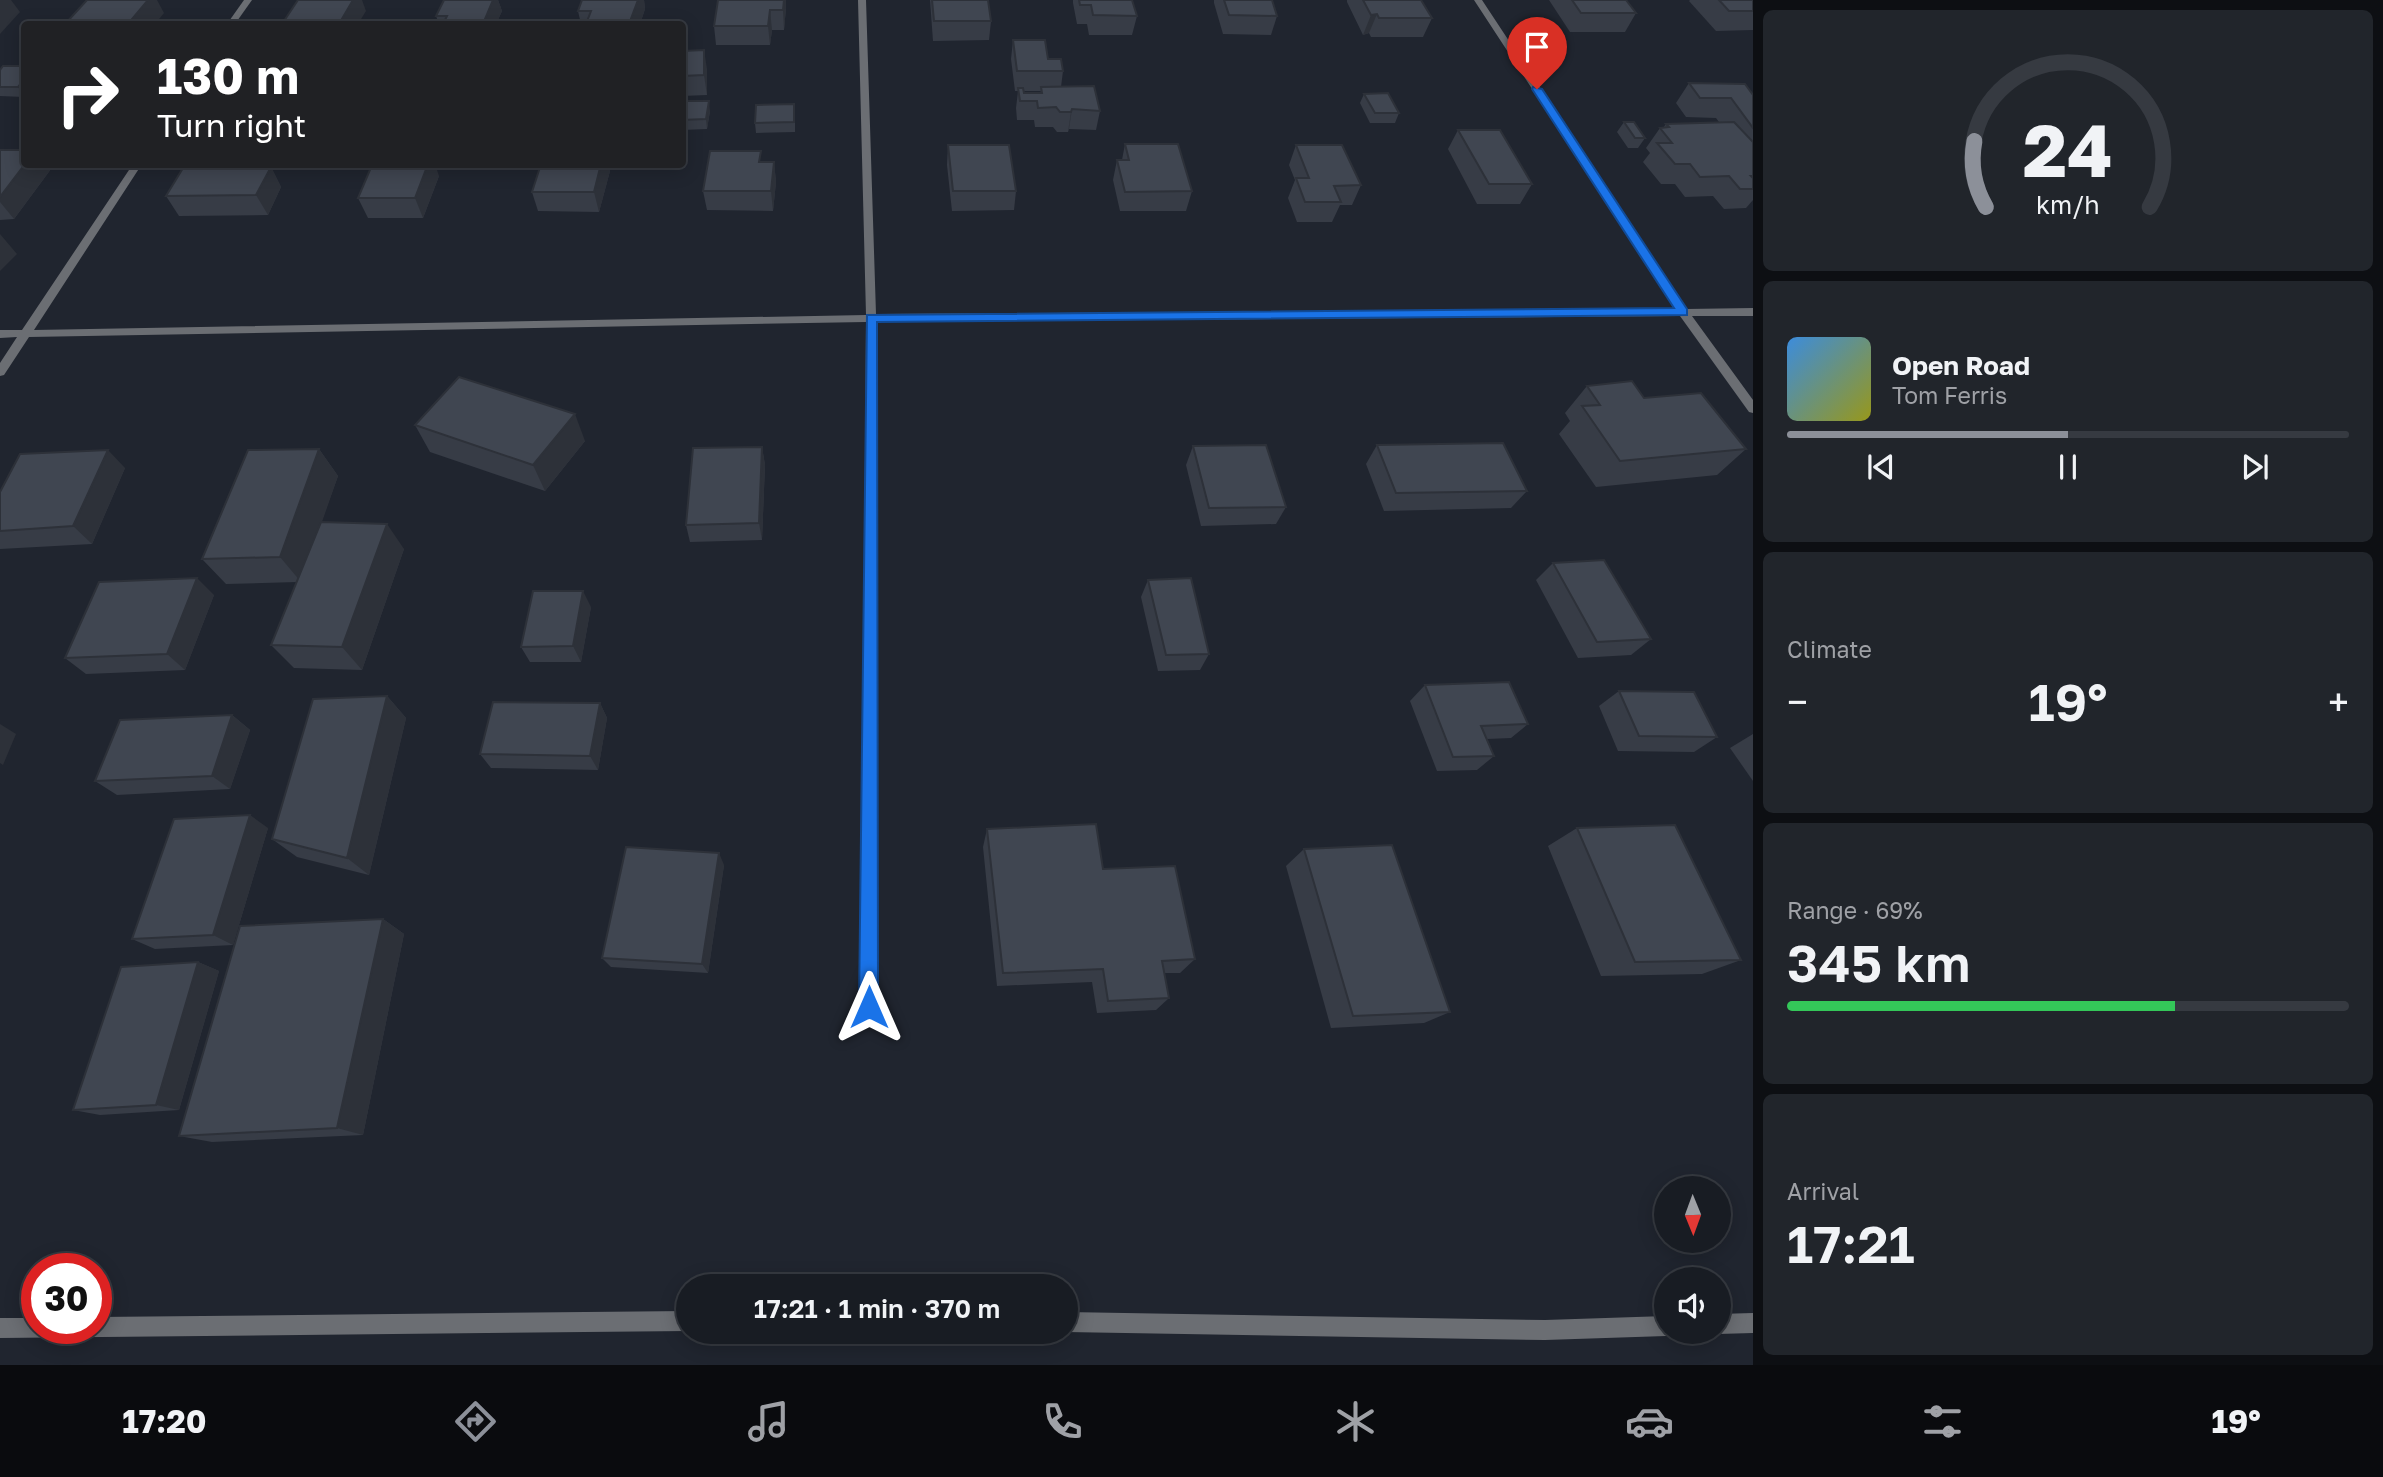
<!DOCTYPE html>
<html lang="en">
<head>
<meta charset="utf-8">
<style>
  :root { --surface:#181c23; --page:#21252b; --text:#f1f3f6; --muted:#9fa1a6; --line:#363a41; --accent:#8c9099 }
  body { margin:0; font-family:"Golos Text",sans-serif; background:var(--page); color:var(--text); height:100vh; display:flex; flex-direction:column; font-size:26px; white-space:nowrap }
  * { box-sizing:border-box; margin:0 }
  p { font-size:23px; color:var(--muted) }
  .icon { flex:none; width:38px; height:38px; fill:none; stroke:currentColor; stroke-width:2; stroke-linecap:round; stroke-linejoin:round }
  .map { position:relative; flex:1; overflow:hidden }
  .sheet { display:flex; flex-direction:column; gap:10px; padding:10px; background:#0d0f13; width:630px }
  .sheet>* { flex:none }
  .banner { position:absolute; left:21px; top:21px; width:665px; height:147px; border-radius:7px; box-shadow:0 4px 18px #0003,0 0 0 2px var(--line); background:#202124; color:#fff; overflow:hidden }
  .needle { width:46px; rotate:179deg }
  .tools { position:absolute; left:1654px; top:1176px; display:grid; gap:14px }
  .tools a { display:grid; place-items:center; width:77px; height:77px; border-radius:50%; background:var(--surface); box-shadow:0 4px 18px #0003,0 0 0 2px var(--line); font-size:35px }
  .speed { position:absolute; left:21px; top:1253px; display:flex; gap:14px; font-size:35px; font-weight:700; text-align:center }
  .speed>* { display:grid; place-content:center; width:91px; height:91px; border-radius:50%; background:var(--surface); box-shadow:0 4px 18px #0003,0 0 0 2px var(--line); line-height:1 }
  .speed .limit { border:10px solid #d22; background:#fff; color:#111 }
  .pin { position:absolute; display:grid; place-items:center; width:60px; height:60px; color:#fff; margin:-72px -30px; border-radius:50% 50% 50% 0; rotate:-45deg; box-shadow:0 0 7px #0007 }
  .pin .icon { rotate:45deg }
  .me { position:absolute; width:77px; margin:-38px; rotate:0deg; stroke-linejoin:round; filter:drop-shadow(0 0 5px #0008) }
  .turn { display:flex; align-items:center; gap:24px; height:147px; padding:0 21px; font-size:32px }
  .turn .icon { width:91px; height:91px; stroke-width:2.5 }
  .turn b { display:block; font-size:49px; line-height:60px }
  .big { font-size:52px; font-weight:600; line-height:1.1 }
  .sheet .widget { flex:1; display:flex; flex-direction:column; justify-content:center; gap:10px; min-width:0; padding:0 24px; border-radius:10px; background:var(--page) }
  .sheet .dial { align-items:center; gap:0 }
  .dial svg { height:182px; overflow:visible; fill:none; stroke:var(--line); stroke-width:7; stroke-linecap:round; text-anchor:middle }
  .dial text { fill:var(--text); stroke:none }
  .song { display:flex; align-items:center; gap:21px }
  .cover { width:84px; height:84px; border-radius:10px; background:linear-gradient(135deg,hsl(210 70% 55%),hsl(60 70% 35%)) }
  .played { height:7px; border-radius:4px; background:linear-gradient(90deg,var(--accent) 50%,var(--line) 50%) }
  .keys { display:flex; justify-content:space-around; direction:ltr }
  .heat { display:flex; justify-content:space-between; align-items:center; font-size:38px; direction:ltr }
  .charge { height:10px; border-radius:5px; background:linear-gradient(90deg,#34c759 69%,var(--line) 0) }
  .trip { position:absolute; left:676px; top:1274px; width:402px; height:70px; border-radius:35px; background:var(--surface); box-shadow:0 4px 18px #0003,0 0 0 2px var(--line); font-weight:600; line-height:70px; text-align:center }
  .tabs { display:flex; height:112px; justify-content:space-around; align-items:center; background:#0a0b0e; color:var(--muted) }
  .tabs .icon { width:49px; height:49px }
  .tabs .on { color:var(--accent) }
  .tabs b { font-size:32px; color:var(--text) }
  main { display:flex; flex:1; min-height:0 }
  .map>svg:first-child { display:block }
</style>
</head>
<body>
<main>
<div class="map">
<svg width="1753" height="1365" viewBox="0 0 1753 1365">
  <rect width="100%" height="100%" fill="#20252f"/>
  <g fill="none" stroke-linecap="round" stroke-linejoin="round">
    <g fill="#6b6e73" fill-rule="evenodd">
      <path d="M 244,0 L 252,0 L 235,24 L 227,24 Z"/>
      <path d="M 858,0 L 866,0 L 876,314 L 1676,309 L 1474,0 L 1482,0 L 1686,309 L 1753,308 L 1753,316 L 1692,316 L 1753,400 L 1753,413 L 1749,412 L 1680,316 L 876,322 L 877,1007 L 875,1013 L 869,1015 L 863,1013 L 861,1007 L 866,322 L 29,337 L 4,375 L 0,376 L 0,363 L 17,337 L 0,338 L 0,330 L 22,330 L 133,164 L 142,164 L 34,330 L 866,315 Z"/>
      <path d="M 688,1311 L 688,1331 L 0,1338 L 0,1318 L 37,1318 L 37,1328 L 96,1328 L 96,1317 Z"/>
      <path d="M 1066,1312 L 1545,1320 L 1666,1316 L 1666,1332 L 1673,1332 L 1666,1336 L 1545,1340 L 1066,1332 Z"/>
      <path d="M 1753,1313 L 1753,1333 L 1718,1334 L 1713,1332 L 1718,1332 L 1718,1314 Z"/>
    </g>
  </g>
  <g fill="#373c46" fill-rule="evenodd">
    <path d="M 444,0 L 498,0 L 502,11 L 496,24 L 439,24 L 436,16 Z"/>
    <path d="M 582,0 L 644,0 L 645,9 L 640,24 L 581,24 L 578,11 Z"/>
    <path d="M 718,0 L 786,8 L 784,30 L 772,30 L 770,45 L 716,45 L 714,26 Z"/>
    <path d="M 930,0 L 988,0 L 991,21 L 989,40 L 933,41 Z"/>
    <path d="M 1073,0 L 1132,0 L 1137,16 L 1132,35 L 1089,35 L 1087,24 L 1077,24 L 1073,3 Z"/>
    <path d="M 1214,0 L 1272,0 L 1277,16 L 1271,35 L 1223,34 L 1214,3 Z"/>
    <path d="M 1347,0 L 1421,0 L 1432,18 L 1423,37 L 1371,37 L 1369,33 L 1363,35 L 1347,2 Z"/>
    <path d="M 1549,0 L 1626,0 L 1636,13 L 1625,32 L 1570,32 Z"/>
    <path d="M 1690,0 L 1753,0 L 1753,30 L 1716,31 L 1689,1 Z"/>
    <path d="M 1013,40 L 1048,59 L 1063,71 L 1061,87 L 1100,111 L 1096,130 L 1069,129 L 1068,132 L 1057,132 L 1053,127 L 1035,127 L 1034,120 L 1017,120 L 1016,108 L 1018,91 L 1015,91 L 1011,59 ZM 1024,91 L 1041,91 L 1040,93 L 1024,93 Z"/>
    <path d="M 682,51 L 707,69 L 707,95 L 682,96 Z"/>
    <path d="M 24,66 L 24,97 L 0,96 L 0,70 Z"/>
    <path d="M 1689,83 L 1753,95 L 1753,200 L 1746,208 L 1724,209 L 1713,196 L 1685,197 L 1675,184 L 1661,184 L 1643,162 L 1650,153 L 1646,148 L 1660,128 L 1663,128 L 1666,124 L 1719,122 L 1716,118 L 1686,117 L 1676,103 Z"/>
    <path d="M 1364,94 L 1399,113 L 1395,123 L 1370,123 L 1360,103 Z"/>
    <path d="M 682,101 L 710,111 L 707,129 L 682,130 Z"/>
    <path d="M 795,114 L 795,132 L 756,133 L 755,123 Z"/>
    <path d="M 1624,122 L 1645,138 L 1638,148 L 1628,148 L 1617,132 Z"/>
    <path d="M 1458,130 L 1532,184 L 1520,204 L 1477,204 L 1448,149 Z"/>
    <path d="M 1125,144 L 1192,191 L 1186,211 L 1120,211 L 1113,180 L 1117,160 L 1122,160 Z"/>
    <path d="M 948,145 L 1016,191 L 1014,210 L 952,211 L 947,165 Z"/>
    <path d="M 1296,145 L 1361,185 L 1352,205 L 1340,205 L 1332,222 L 1297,222 L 1288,198 L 1295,180 L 1289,165 Z"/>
    <path d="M 0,150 L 51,169 L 14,219 L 0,220 Z"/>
    <path d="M 774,162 L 776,182 L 773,211 L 707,210 L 703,191 Z"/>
    <path d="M 541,164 L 608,164 L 610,171 L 599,212 L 538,211 L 532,192 Z"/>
    <path d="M 271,167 L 281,187 L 268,215 L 179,216 L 166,196 Z"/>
    <path d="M 439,176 L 423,218 L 368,218 L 358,198 Z"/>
    <path d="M 1587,386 L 1644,398 L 1746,449 L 1717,475 L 1596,487 L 1559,434 L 1570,421 L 1565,413 Z"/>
    <path d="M 415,425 L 585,441 L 545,491 L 430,452 Z"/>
    <path d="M 1377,445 L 1527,491 L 1511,508 L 1384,511 L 1366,464 Z"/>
    <path d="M 1193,446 L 1286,507 L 1276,524 L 1201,526 L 1186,465 Z"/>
    <path d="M 762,447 L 765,465 L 762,540 L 690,542 L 686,525 Z"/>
    <path d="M 319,449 L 338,476 L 321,523 L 404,549 L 362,670 L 294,668 L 271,645 L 297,582 L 226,584 L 202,559 Z"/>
    <path d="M 125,468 L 92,544 L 0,549 L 0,492 Z"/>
    <path d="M 1553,563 L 1651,639 L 1631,655 L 1578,658 L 1536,580 Z"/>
    <path d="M 1148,580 L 1209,654 L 1200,670 L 1158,671 L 1141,597 Z"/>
    <path d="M 214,595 L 185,670 L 86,674 L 65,658 Z"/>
    <path d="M 591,607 L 581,662 L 530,662 L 521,647 Z"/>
    <path d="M 1425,685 L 1528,724 L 1511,738 L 1487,739 L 1494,756 L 1477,770 L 1437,771 L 1410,701 Z"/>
    <path d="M 1619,691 L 1717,737 L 1694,752 L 1618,751 L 1599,706 Z"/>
    <path d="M 387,696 L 406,718 L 369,875 L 297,857 L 272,839 Z"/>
    <path d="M 600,703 L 607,718 L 598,770 L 491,768 L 480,754 Z"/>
    <path d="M 232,715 L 250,730 L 230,789 L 117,795 L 95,781 Z"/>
    <path d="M 1753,734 L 1753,781 L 1730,748 Z"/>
    <path d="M 268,828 L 233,945 L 155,949 L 132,939 Z"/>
    <path d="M 1577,828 L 1741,960 L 1702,974 L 1601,976 L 1548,846 Z"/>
    <path d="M 987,829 L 1103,869 L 1195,959 L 1180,973 L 1164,973 L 1169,998 L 1156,1010 L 1097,1013 L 1092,982 L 997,986 L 983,847 Z"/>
    <path d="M 1304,849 L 1450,1012 L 1424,1023 L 1331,1028 L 1286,866 Z"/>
    <path d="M 724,865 L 708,973 L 611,967 L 602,958 Z"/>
    <path d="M 383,919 L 404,934 L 363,1135 L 212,1142 L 179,1136 Z"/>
    <path d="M 198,962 L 219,971 L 179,1110 L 100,1115 L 73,1110 Z"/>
  </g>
  <g fill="#2d3139">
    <path d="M 0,0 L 11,0 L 20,12 L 0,34 Z"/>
    <path d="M 148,0 L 157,0 L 164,13 L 155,24 L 128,24 Z"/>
    <path d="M 353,0 L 362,0 L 366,11 L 358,24 L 339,24 Z"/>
    <path d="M 493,0 L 498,0 L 502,11 L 496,24 L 483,24 Z"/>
    <path d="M 638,0 L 644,0 L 645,9 L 640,24 L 629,24 Z"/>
    <path d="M 784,0 L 786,0 L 786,8 L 784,30 L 783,10 Z"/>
    <path d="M 770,10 L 772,30 L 770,45 L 768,26 Z"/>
    <path d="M 1377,14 L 1369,33 L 1363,35 L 1371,15 Z"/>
    <path d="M 684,23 L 685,33 L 682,41 L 682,27 Z"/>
    <path d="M 704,50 L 707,69 L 707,95 L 704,75 Z"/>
    <path d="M 24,79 L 24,96 L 18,87 Z"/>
    <path d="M 709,101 L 710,111 L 707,129 L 706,119 Z"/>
    <path d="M 1072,109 L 1069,129 L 1068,132 L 1071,112 Z"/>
    <path d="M 774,162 L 776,182 L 773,211 L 771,191 Z"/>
    <path d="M 25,164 L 47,164 L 51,169 L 14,219 L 0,202 L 0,197 Z"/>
    <path d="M 428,164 L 435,164 L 439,176 L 423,218 L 415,198 Z"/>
    <path d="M 601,164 L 608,164 L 610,171 L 599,212 L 594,192 Z"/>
    <path d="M 271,167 L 281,187 L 268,215 L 256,195 Z"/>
    <path d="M 0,234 L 17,254 L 0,271 Z"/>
    <path d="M 575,414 L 585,441 L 545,491 L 533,465 Z"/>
    <path d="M 762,447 L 765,465 L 762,540 L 759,523 Z"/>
    <path d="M 319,449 L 338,476 L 301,582 L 280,557 Z"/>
    <path d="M 108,450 L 125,468 L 92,544 L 73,526 Z"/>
    <path d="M 387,524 L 404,549 L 362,670 L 342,647 Z"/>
    <path d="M 197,578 L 214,595 L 185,670 L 167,654 Z"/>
    <path d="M 583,591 L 591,607 L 581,662 L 573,646 Z"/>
    <path d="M 387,696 L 406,718 L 369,875 L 347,858 Z"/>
    <path d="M 600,703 L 607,718 L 598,770 L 590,756 Z"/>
    <path d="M 232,715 L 250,730 L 230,789 L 212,776 Z"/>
    <path d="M 0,724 L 16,734 L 3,765 L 0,763 Z"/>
    <path d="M 250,815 L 268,828 L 233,945 L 213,935 Z"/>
    <path d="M 719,853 L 724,865 L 708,973 L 702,964 Z"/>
    <path d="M 383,919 L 404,934 L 363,1135 L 337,1128 Z"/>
    <path d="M 198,962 L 219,971 L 179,1110 L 156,1105 Z"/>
  </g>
  <g fill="#404651" stroke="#2d3139" stroke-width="2">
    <path d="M 87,0 L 148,0 L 128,24 L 65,24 Z"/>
    <path d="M 298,0 L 353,0 L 339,24 L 282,24 Z"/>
    <path d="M 444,0 L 493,0 L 483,24 L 443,24 L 447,16 L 436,16 Z"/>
    <path d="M 582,0 L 638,0 L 629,24 L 586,24 L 591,11 L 578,11 Z"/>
    <path d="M 718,0 L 784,0 L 783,10 L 770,10 L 768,26 L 714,26 Z"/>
    <path d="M 932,0 L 988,0 L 991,21 L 934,21 Z"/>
    <path d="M 1079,0 L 1132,0 L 1137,16 L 1093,15 L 1091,5 L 1080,5 Z"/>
    <path d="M 1224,0 L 1272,0 L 1277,16 L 1229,15 Z"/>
    <path d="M 1363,0 L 1421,0 L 1432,18 L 1379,18 L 1377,14 L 1371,15 Z"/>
    <path d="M 1572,0 L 1626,0 L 1636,13 L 1581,13 Z"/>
    <path d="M 1719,0 L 1753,0 L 1753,11 L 1729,11 Z"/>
    <path d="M 684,23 L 682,27 L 682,24 L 663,24 Z"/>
    <path d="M 1013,40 L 1045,40 L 1048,59 L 1061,59 L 1063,71 L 1017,71 Z"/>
    <path d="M 704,50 L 704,75 L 682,76 L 682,51 Z"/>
    <path d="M 3,66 L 24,66 L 24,79 L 18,87 L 0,87 L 0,70 Z"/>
    <path d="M 1689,83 L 1745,84 L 1753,95 L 1753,128 L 1731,98 L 1700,98 Z"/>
    <path d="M 1094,86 L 1100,111 L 1072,109 L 1071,112 L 1060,112 L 1056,107 L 1038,108 L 1037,101 L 1020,101 L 1018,88 L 1023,88 L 1024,93 L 1042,93 L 1041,87 Z"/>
    <path d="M 1388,93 L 1399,113 L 1375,113 L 1364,94 Z"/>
    <path d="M 682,101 L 709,101 L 706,119 L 682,120 Z"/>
    <path d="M 794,104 L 794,122 L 755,123 L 756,105 Z"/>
    <path d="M 1624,122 L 1634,122 L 1645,138 L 1635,138 Z"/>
    <path d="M 1734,122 L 1753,142 L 1753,176 L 1751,176 L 1753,178 L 1753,189 L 1740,189 L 1729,176 L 1700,177 L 1690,164 L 1675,164 L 1657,143 L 1672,143 L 1660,128 L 1669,127 L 1666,124 Z"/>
    <path d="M 1458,130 L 1500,130 L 1532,184 L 1489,184 Z"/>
    <path d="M 1125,144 L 1178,144 L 1192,191 L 1125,192 L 1117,160 L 1129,160 Z"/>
    <path d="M 948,145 L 1009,145 L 1016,191 L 953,191 Z"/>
    <path d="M 1296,145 L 1342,145 L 1361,185 L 1334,186 L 1341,202 L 1305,202 L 1296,178 L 1309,178 Z"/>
    <path d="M 0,150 L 24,150 L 25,164 L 0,197 Z"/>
    <path d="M 710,151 L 761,151 L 759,162 L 774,162 L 771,191 L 703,191 Z"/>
    <path d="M 428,164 L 415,198 L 358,198 L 372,165 Z"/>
    <path d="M 541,164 L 601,164 L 594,192 L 532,192 Z"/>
    <path d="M 271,167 L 256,195 L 166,196 L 183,168 Z"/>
    <path d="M 459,377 L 575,414 L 533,465 L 415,425 Z"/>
    <path d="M 1632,381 L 1644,398 L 1701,393 L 1746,449 L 1620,461 L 1582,406 L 1600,405 L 1587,386 Z"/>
    <path d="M 1503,443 L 1527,491 L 1396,493 L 1377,445 Z"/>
    <path d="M 1266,445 L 1286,507 L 1209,508 L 1193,446 Z"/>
    <path d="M 762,447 L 759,523 L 686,525 L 693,448 Z"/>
    <path d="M 319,449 L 280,557 L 202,559 L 248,450 Z"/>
    <path d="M 108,450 L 73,526 L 0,531 L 0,492 L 20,454 Z"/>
    <path d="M 321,522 L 387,524 L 342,647 L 271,645 Z"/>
    <path d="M 1604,560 L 1651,639 L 1597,642 L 1553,563 Z"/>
    <path d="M 197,578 L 167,654 L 65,658 L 99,582 Z"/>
    <path d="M 1191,578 L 1209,654 L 1166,655 L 1148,580 Z"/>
    <path d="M 533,591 L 583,591 L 573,646 L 521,647 Z"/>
    <path d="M 1509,682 L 1528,724 L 1481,726 L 1494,756 L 1453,757 L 1425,685 Z"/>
    <path d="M 1619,691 L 1694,692 L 1717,737 L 1639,736 Z"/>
    <path d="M 387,696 L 347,858 L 272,839 L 313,699 Z"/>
    <path d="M 493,702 L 600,703 L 590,756 L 480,754 Z"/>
    <path d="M 232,715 L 212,776 L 95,781 L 120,720 Z"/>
    <path d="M 250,815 L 213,935 L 132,939 L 174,819 Z"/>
    <path d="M 1096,824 L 1103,869 L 1175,866 L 1195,959 L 1162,961 L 1169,998 L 1108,1001 L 1103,969 L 1003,973 L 987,829 Z"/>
    <path d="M 1675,825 L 1741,960 L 1635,962 L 1577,828 Z"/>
    <path d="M 1392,845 L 1450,1012 L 1353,1016 L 1304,849 Z"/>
    <path d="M 626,847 L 719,853 L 702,964 L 602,958 Z"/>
    <path d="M 383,919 L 337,1128 L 179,1136 L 240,926 Z"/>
    <path d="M 198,962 L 156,1105 L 73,1110 L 121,967 Z"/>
  </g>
  <path fill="#1a73e8" stroke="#114b97" stroke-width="2" d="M 1533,87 L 1542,89 L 1687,309 L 1687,315 L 877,322 L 878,1007 L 876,1013 L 869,1016 L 862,1013 L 859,1007 L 867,315 L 1674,308 L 1532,89 Z"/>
</svg>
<div class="tools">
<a><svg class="needle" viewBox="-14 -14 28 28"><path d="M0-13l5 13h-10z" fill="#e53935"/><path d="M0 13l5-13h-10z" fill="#9fa1a6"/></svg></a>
<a><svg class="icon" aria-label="sound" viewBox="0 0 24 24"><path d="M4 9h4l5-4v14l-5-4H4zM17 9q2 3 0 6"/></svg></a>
</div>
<div class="speed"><div class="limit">30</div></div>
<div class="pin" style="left:1537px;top:89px;background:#d93025"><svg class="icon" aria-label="arrive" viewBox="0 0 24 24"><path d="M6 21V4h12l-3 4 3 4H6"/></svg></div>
<svg class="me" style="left:869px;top:1007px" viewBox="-20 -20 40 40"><path d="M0-17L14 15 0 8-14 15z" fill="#1a73e8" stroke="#fff" stroke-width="4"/></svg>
<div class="trip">17:21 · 1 min · 370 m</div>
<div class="banner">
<div class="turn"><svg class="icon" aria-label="right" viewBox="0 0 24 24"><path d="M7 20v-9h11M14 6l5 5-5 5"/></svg><div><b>130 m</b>Turn right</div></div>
</div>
</div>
<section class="sheet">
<div class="widget dial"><svg viewBox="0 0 100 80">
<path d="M14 69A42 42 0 1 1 86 69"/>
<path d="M14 69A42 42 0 0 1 9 40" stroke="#8c9099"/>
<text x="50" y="56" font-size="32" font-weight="700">24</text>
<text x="50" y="72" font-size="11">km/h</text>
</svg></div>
<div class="widget">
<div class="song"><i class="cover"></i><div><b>Open Road</b><p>Tom Ferris</p></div></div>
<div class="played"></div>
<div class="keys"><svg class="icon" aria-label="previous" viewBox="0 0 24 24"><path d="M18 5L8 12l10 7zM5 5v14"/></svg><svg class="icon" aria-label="pause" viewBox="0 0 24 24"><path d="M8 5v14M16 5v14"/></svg><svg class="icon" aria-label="next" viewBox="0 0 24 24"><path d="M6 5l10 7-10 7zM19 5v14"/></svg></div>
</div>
<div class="widget"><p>Climate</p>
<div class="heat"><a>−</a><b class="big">19°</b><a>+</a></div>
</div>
<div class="widget"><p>Range · 69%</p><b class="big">345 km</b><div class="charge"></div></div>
<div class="widget"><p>Arrival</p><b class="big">17:21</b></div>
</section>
</main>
<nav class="tabs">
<b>17:20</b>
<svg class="icon on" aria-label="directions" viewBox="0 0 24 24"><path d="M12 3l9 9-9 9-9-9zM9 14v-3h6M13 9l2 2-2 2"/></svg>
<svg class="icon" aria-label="music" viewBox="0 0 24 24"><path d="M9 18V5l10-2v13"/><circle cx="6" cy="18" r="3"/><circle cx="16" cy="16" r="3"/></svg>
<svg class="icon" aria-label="phone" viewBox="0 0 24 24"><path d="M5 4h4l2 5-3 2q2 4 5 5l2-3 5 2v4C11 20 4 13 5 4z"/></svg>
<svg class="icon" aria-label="climate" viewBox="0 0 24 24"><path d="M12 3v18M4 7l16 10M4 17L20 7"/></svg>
<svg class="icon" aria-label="car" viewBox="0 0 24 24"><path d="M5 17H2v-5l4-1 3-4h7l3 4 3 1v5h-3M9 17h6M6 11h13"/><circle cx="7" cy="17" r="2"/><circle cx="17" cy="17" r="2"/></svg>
<svg class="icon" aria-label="filters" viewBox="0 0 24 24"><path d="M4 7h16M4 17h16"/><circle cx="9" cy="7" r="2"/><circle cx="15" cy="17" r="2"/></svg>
<b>19°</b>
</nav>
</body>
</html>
